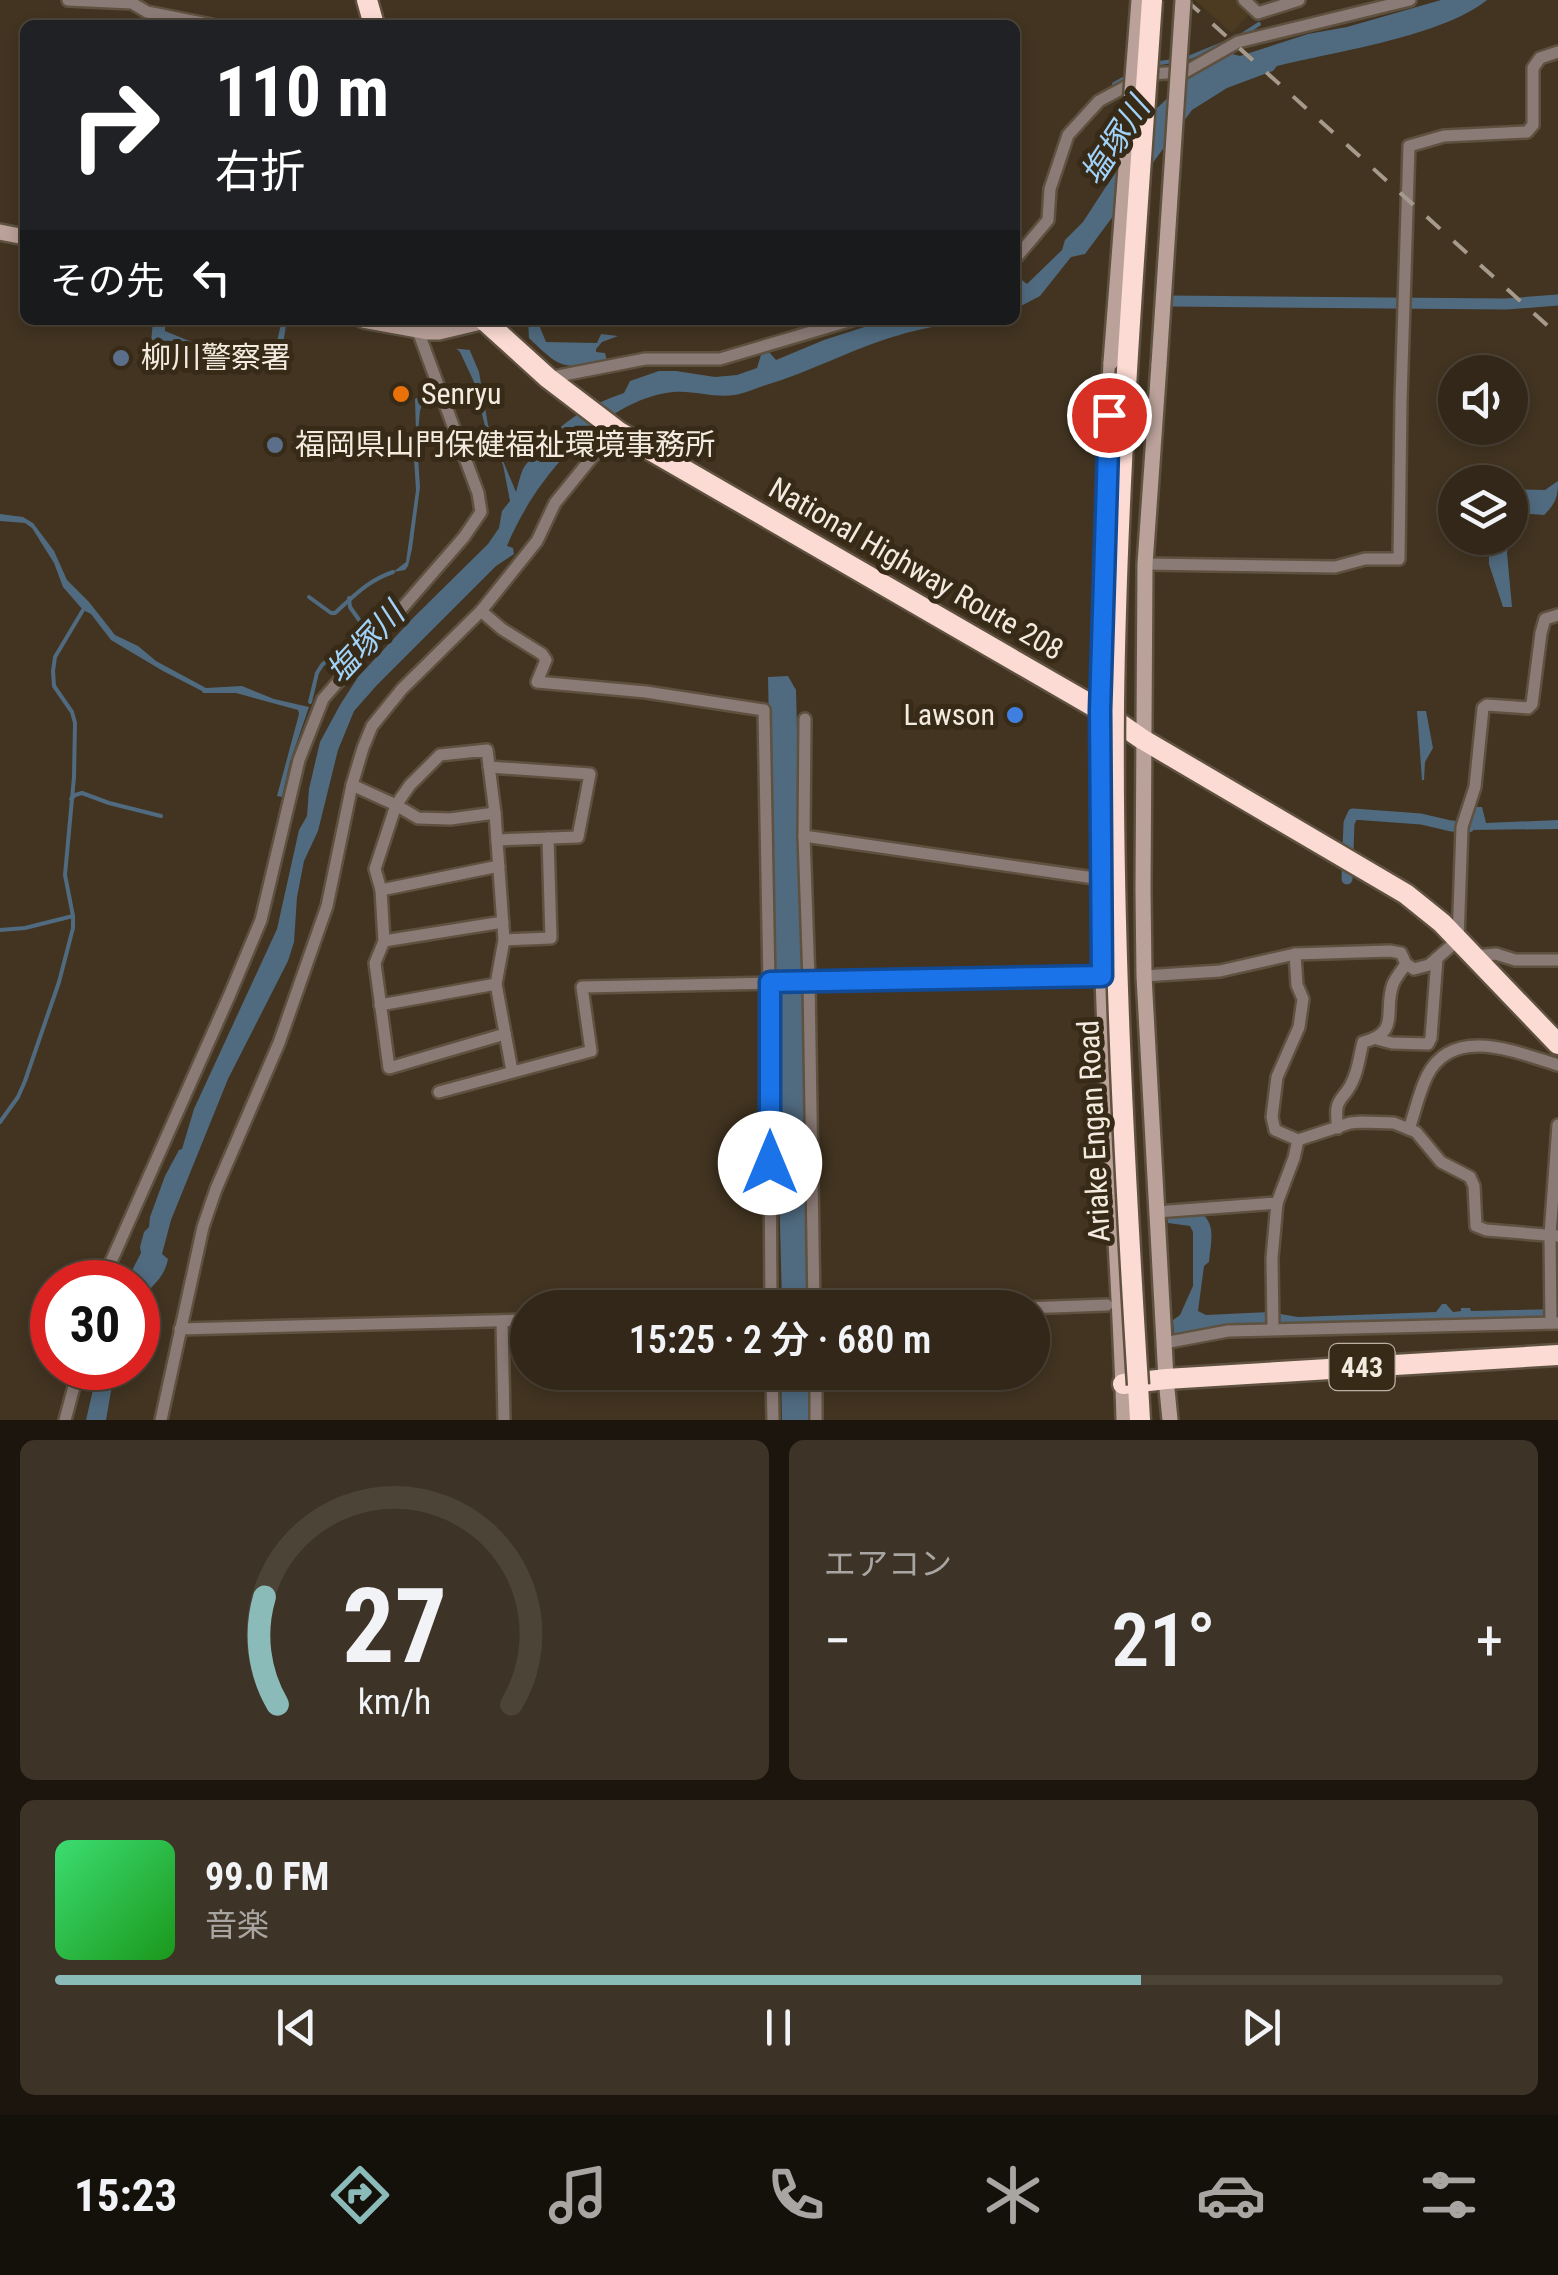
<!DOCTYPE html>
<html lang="ja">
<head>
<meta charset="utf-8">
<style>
  :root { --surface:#322719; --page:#3d3326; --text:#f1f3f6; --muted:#a8a5a2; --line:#4d4438; --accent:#8bbbb9 }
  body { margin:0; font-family:"Roboto Condensed","Noto Sans JP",sans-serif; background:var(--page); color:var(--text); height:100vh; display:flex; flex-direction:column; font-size:38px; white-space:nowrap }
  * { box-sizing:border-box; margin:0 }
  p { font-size:32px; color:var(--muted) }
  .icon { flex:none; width:55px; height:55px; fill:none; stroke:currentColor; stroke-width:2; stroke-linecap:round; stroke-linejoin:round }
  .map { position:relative; height:1420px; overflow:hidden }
  .panel { display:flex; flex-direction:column; gap:20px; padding:20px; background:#1c150e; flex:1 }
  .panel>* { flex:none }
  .hud { position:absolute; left:20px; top:20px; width:1000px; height:305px; border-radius:15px; box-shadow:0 5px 15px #0003,0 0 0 2px var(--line); background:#202124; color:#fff; overflow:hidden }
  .controls { position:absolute; left:1438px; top:355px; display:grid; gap:20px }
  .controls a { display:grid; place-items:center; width:90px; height:90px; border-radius:50%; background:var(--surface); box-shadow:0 5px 15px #0003,0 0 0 2px var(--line); font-size:50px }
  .speed { position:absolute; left:30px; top:1260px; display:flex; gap:20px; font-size:50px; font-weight:700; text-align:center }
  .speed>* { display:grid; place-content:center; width:130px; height:130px; border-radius:50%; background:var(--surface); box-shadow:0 5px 15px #0003,0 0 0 2px var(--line); line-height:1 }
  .speed .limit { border:15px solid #d22; background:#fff; color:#111 }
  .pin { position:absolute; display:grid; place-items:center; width:85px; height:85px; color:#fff; margin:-42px; border:5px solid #fff; border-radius:50%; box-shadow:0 2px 10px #0007 }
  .me { position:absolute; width:110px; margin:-55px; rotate:0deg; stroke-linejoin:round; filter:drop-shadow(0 0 8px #0008) }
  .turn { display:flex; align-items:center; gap:35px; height:210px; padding:0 30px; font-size:45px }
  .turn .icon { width:130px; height:130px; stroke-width:2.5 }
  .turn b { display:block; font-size:70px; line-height:85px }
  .then { display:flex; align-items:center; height:95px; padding:0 30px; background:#0003; gap:20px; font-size:38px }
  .big { font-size:75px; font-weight:600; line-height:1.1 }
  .panel .tile { flex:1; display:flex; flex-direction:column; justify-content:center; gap:15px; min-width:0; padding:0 35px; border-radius:15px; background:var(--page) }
  .panel .dial { align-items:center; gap:0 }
  .dial svg { height:260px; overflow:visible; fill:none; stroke:var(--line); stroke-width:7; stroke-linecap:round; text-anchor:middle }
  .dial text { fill:var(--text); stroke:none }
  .song { display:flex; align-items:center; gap:30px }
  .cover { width:120px; height:120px; border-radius:15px; background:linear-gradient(135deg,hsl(140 70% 55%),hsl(120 70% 35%)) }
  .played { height:10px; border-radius:5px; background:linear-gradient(90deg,var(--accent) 75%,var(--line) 75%) }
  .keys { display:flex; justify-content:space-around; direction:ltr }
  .heat { display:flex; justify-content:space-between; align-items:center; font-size:55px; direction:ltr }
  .panel .tiles { flex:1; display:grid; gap:20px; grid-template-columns:1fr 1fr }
  .tile:last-child { grid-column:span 2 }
  .trip { position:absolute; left:510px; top:1290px; width:540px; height:100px; border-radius:50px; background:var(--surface); box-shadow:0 5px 15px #0003,0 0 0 2px var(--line); font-weight:600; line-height:100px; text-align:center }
  .tab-bar { display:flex; height:160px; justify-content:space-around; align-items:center; background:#14100a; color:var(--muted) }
  .tab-bar .icon { width:70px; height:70px }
  .tab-bar .on { color:var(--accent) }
  .tab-bar b { font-size:45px; color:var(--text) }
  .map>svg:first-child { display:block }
</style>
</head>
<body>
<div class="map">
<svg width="1558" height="1420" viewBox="0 0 1558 1420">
  <rect width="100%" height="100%" fill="#423421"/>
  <path fill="#4c3a21" d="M 1195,0 L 1237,0 L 1250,13 L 1232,33 Z"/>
  <g fill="#506a7f">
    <path d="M 1441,0 L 1487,0 C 1443,36 1334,52 1277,66 L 1273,71 L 1227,88 L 1192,110 L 1085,254 L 1071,257 L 1040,296 L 1015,309 L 1015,279 L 1018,277 L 1027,284 L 1062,250 L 1065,240 L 1083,222 L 1157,108 L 1188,79 L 1232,54 L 1240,56 L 1308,34 L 1347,27 Z"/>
    <path d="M 153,320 L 165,320 L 165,331 L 204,347 L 264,360 L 273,358 L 282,320 L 287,320 L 280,362 L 263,365 L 231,359 L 198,360 L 188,358 L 151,343 Z"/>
    <path d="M 457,320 L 479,372 L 488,425 L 516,492 C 518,485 520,476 523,469 C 527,461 534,458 539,451 C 559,422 591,404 624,393 L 630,381 L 659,371 L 676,371 L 715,377 L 737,375 L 757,368 L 761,355 L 769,352 L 776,360 L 824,340 L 886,320 L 973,320 C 951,324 928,327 906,333 C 857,346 811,372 763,386 C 754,389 743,394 734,395 C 714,398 693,390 673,392 C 600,400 533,482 507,546 L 513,548 L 514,554 L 496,566 L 377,685 L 354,711 L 338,750 L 318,831 L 304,861 L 297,897 L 294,942 L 288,961 L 228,1079 L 171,1220 L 162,1254 L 168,1259 C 164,1280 150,1286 138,1303 L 138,1282 L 126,1282 L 141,1253 L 140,1247 L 144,1232 L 149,1227 L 150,1217 L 165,1176 L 179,1150 L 182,1149 L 194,1109 L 277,929 L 299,830 L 307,816 L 309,789 L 320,742 L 340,705 L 358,677 L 413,618 L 488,544 L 499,528 L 502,511 L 510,501 L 503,465 L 485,426 L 474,382 L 460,352 L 451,343 Z"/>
    <path d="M 528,320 L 537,320 L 546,342 L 597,343 L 601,334 L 618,336 L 602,342 L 596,349 L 596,352 L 605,353 L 607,361 C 563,370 561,369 529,338 Z"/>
    <path d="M 431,381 L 434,388 L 424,398 L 420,411 L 417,442 L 420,487 L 412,549 L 408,566 L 405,570 L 393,572 L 406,562 L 416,490 L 413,442 L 416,432 L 415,399 L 421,395 Z"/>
    <path d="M 1558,481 C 1558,497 1556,503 1544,515 L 1518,513 L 1513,517 L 1510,533 L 1510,489 L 1545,490 Z"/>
    <path d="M 0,514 L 23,517 L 33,523 L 54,551 L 67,580 L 89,602 L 115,635 L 138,646 L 156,661 L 206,688 L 242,686 L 274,699 L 309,707 L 290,762 L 282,797 L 277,796 L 299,714 L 298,710 L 236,693 L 203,693 L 202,691 L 163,671 L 111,640 L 91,614 L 83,610 L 63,587 L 54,563 L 32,528 L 25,523 L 0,521 Z"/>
    <path d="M 1489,538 L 1509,538 L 1507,553 L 1512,607 L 1503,607 L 1489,564 Z"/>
    <path d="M 788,676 L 796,690 L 803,975 L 793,975 L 793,988 L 804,989 L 809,1306 L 792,1307 L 791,1304 L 782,1304 L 774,989 L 785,988 L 785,976 L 774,975 L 768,677 Z"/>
    <path d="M 1417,711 L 1426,711 L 1433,748 L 1425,762 L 1424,780 L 1422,780 Z"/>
    <path d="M 1475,807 L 1482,807 L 1486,823 L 1558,820 L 1558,829 L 1468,830 L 1467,821 Z"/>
    <path d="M 1202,1214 C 1217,1225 1210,1246 1209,1262 L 1204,1266 L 1198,1311 L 1206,1315 L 1269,1312 L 1298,1317 L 1436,1312 L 1442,1304 L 1446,1304 L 1453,1312 L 1461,1311 L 1461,1308 L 1470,1308 L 1471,1311 L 1558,1309 L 1558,1319 L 1295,1327 C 1254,1321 1215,1328 1174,1337 L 1173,1320 L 1180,1315 L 1193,1286 L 1193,1232 L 1190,1226 L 1168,1223 L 1167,1215 Z"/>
    <path d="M 98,1368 L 115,1368 L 106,1420 L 86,1420 Z"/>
    <path d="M 781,1373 L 812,1373 L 813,1420 L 782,1420 Z"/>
  </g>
  <path fill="#423421" d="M 424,320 L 459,320 L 470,350 L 450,348 L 427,327 Z"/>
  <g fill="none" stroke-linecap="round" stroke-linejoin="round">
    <g stroke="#506a7f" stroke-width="4">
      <path d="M 1183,60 L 1239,37 L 1259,24"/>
      <path d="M 1153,64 L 1173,61"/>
      <path d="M 1114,84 L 1127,77"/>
      <path d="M 309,597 L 331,613 L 335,613 C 354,596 367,581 393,572"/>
      <path d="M 310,702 L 317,673 L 322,665 L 364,627 L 350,607 L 349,598"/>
      <path d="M 71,799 L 75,795 L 82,793 L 109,803 L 161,816"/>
      <path d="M 0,930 L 25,928 L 73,916"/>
      <path d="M 0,1122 L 18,1097 L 25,1081 L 59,982 L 73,928 L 73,916 L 65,875 L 74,777 L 75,723 L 72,712 L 54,686 L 53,671 L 55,657 L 83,610"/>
    </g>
    <g stroke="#506a7f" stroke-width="11">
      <path d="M 1172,301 L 1506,304 L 1558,300"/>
      <path d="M 1347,879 L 1349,823 L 1353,814 L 1421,819 L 1451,826 L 1469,827"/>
    </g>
    <defs>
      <g id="street">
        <path d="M 68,0 L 132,3 L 147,12 L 212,25"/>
        <path d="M 1244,0 L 1258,13 L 1299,0"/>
        <path d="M 1015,259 L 1048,220 L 1050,189 L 1068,135 L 1099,101 L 1149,74 L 1185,72 L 1238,42 L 1410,0"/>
        <path d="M 548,378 L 645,359 L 720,359 L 852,320"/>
        <path d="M 1145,564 L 1335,567 L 1365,559 L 1399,559 L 1401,400 L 1409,146 L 1444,136 L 1527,132 L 1533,125 L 1533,68 L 1540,58 L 1558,52"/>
        <path d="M 481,611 L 502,629 L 542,654 L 546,660 L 537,682 L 646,692 L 764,710 L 769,983 L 771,1308"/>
        <path d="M 805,719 L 804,836 L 1101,879"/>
        <path d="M 489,767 L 590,774 L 578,837 L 497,840"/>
        <path d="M 352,785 L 396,805 L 418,818 L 450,819 L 495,813 L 504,940 L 496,984 L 512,1071"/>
        <path d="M 495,813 L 487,750 L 440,755 L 410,785 L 396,805 L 375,869 L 381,890 L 384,941 L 375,963 L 389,1068 L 505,1034"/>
        <path d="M 804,836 L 809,981 L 814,1308"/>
        <path d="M 381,890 L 499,866"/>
        <path d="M 504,940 L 551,938 L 548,838"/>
        <path d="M 384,941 L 503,922"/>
        <path d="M 1295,954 L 1297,985 L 1303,999 L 1299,1027 L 1277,1077 L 1272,1117 L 1275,1130 L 1298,1140 L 1350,1123 L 1361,1122 L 1394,1123 L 1416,1132 L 1441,1162 L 1470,1177 L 1474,1186 L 1476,1226 L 1486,1230 L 1558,1236"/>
        <path d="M 1474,956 L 1496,954 L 1515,960 L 1558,960"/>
        <path d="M 1144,976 L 1220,971 L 1295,954 L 1390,951 L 1401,953 L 1406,964 L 1414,969 L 1429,965 L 1458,940 L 1462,827 L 1475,787 L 1483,708 L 1487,705 L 1528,708 L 1532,704 L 1541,633 L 1545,619 L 1558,615"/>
        <path d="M 380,1005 L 496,984"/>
        <path d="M 1377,1039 L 1392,1043 L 1428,1044 L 1431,1038 L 1437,958"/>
        <path d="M 439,1092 L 591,1051 L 582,987 L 1103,976"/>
        <path d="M 1338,1128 C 1332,1093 1346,1103 1355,1075 C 1359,1064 1360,1053 1363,1042 C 1401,1033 1383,1011 1393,984 C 1396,977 1402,970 1406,964"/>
        <path d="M 1409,1129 C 1415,1112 1419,1092 1427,1076 C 1453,1024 1518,1053 1558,1065"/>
        <path d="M 1156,1212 L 1277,1203 L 1294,1158 L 1298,1140"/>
        <path d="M 102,1282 L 230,994 L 261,920 L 299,760 L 323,699 L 464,537 L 481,512 L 478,493 L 418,331 L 418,320"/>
        <path d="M 1025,1308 L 1107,1305"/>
        <path d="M 502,1321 L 504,1420"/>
        <path d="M 1551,1323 L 1550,1235 L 1558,1125"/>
        <path d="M 180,1329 L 528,1320"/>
        <path d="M 1273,1329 L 1272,1258 L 1277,1203"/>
        <path d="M 1164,1343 L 1228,1331 L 1558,1323"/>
        <path d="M 772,1372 L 773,1420"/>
        <path d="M 816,1372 L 816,1420"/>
        <path d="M 65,1420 L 79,1368"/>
        <path d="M 161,1420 L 203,1227 L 216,1189 L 279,1043 L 327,906 L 352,785 L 363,748 L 372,726 L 402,689 L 481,611 L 537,541 L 555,503 L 602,445 L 619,432"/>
      </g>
      <g id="secondary">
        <path d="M 0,232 L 25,237"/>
        <path d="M 363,320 L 429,332 L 439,332 L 485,321"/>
        <path d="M 1111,362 C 1102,566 1096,770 1103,974 C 1107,1123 1120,1271 1124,1420"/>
        <path d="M 1159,364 L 1145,564 L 1143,890 L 1144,976 L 1166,1379 L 1170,1420"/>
      </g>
      <g id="highway">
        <path d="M 367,0 L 374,25"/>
        <path d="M 484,320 L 548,378 L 619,432 L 1100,710 L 1142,739 L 1406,894 L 1442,923 L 1558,1044"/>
        <path d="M 1123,1384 L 1166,1379 L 1558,1355"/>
        <path d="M 1138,1385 L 1140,1420"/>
      </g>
    </defs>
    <use href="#street" stroke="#5e513f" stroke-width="16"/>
    <use href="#secondary" stroke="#5e513f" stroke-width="20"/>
    <use href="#highway" stroke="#5e513f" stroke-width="25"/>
    <use href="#street" stroke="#8b7b77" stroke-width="11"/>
    <use href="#secondary" stroke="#baa19a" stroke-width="15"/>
    <use href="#highway" stroke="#fbdbd3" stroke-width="20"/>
    <path stroke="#a59a8b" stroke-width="4" stroke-dasharray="18 18" stroke-linecap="butt" d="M 1186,0 L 1558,335"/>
    <defs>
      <g id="secondary-bridge">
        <path d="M 1111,362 L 1139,0"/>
        <path d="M 1159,364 L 1183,0"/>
      </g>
      <path id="highway-bridge" d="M 1138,1385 C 1124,1158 1112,931 1114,704 C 1117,469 1136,234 1152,0"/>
    </defs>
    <use href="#secondary-bridge" stroke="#5e513f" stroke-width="20" stroke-linecap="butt"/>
    <use href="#highway-bridge" stroke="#5e513f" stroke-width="25" stroke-linecap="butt"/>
    <use href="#secondary-bridge" stroke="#baa19a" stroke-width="15"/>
    <use href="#highway-bridge" stroke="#fbdbd3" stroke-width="20"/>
  </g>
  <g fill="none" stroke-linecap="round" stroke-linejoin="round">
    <defs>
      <path id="route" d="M 770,1163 L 770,982 L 1102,976 L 1100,710 L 1109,415"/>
    </defs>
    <use href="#route" stroke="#114b97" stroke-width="25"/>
    <use href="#route" stroke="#1a73e8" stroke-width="18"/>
  </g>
  <g fill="#5c6f8a" stroke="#372a17" stroke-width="4">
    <circle cx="121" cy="358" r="10"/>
    <circle cx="275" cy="445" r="10"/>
  </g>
  <circle fill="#e8710a" stroke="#372a17" stroke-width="4" cx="401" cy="394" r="10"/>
  <circle fill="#3f7fe0" stroke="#372a17" stroke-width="4" cx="1015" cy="715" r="10"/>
  <g text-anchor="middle" stroke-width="10" stroke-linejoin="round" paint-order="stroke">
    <rect fill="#372a17" stroke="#bbb1a3" stroke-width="2.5" x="1329.5" y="1344" width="65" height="46" rx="8"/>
    <g font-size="28" font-weight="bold" fill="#f3ebdf">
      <text x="1362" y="1377">443</text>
    </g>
    <g font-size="30" fill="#f3ebdf" stroke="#372a17" text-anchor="start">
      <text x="141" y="368">柳川警察署</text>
      <text x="421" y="404">Senryu</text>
      <text x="295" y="455">福岡県山門保健福祉環境事務所</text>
      <text x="995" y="725" text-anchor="end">Lawson</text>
    </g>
    <g font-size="30" fill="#f3ebdf" stroke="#372a17">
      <text transform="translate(916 569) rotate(30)" y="10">National Highway Route 208</text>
      <text transform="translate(1094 1131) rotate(-93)" y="10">Ariake Engan Road</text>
    </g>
    <g font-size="32" font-style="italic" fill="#a1d2fa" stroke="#372a17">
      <text transform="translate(1115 141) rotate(-57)" y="11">塩塚川</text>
      <text transform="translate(365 643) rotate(-47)" y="11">塩塚川</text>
    </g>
  </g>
</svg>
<div class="controls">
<a><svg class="icon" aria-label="sound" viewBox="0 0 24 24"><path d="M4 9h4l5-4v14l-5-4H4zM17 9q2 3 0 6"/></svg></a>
<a><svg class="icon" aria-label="layers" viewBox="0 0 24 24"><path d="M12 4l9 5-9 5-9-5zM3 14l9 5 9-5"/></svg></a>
</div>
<div class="speed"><div class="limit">30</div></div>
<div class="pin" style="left:1109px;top:415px;background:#d93025"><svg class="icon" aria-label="arrive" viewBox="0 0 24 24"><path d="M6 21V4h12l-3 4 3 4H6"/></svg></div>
<svg class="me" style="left:770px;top:1163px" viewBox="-20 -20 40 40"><circle r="19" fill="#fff"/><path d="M0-13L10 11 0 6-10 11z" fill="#1a73e8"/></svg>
<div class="trip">15:25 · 2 分 · 680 m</div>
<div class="hud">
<div class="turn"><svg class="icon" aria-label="right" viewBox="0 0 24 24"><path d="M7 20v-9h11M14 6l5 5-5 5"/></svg><div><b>110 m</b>右折</div></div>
<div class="then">その先<svg class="icon" aria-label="left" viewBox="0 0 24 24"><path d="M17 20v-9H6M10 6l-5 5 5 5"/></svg></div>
</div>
</div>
<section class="panel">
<div class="tiles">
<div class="tile dial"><svg viewBox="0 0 100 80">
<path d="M14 69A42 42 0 1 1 86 69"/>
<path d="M14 69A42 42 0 0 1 10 36" stroke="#8bbbb9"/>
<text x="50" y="56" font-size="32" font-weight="700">27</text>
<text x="50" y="72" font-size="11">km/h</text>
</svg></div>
<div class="tile"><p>エアコン</p>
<div class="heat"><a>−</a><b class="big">21°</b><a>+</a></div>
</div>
<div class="tile">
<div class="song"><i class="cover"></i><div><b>99.0 FM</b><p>音楽</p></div></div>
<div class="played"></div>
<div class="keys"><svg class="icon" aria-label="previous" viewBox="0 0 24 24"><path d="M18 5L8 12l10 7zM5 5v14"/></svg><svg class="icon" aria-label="pause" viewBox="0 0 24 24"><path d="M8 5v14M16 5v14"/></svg><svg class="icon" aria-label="next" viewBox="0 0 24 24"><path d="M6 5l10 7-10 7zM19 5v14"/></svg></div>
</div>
</div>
</section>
<nav class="tab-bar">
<b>15:23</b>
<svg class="icon on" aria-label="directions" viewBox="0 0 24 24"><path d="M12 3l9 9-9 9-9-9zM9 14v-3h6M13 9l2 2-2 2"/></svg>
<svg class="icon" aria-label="music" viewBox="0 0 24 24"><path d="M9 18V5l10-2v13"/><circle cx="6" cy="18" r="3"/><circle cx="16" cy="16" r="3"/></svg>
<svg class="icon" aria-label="phone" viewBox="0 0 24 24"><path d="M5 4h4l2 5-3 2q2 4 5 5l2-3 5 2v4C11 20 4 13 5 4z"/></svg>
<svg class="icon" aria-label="climate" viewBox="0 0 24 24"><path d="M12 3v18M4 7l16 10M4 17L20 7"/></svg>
<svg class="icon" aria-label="car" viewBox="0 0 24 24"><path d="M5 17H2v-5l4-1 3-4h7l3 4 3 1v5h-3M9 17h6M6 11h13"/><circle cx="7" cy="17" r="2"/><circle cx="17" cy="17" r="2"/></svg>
<svg class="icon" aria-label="filters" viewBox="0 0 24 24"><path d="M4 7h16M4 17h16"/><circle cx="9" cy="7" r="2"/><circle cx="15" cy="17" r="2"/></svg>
</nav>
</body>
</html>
